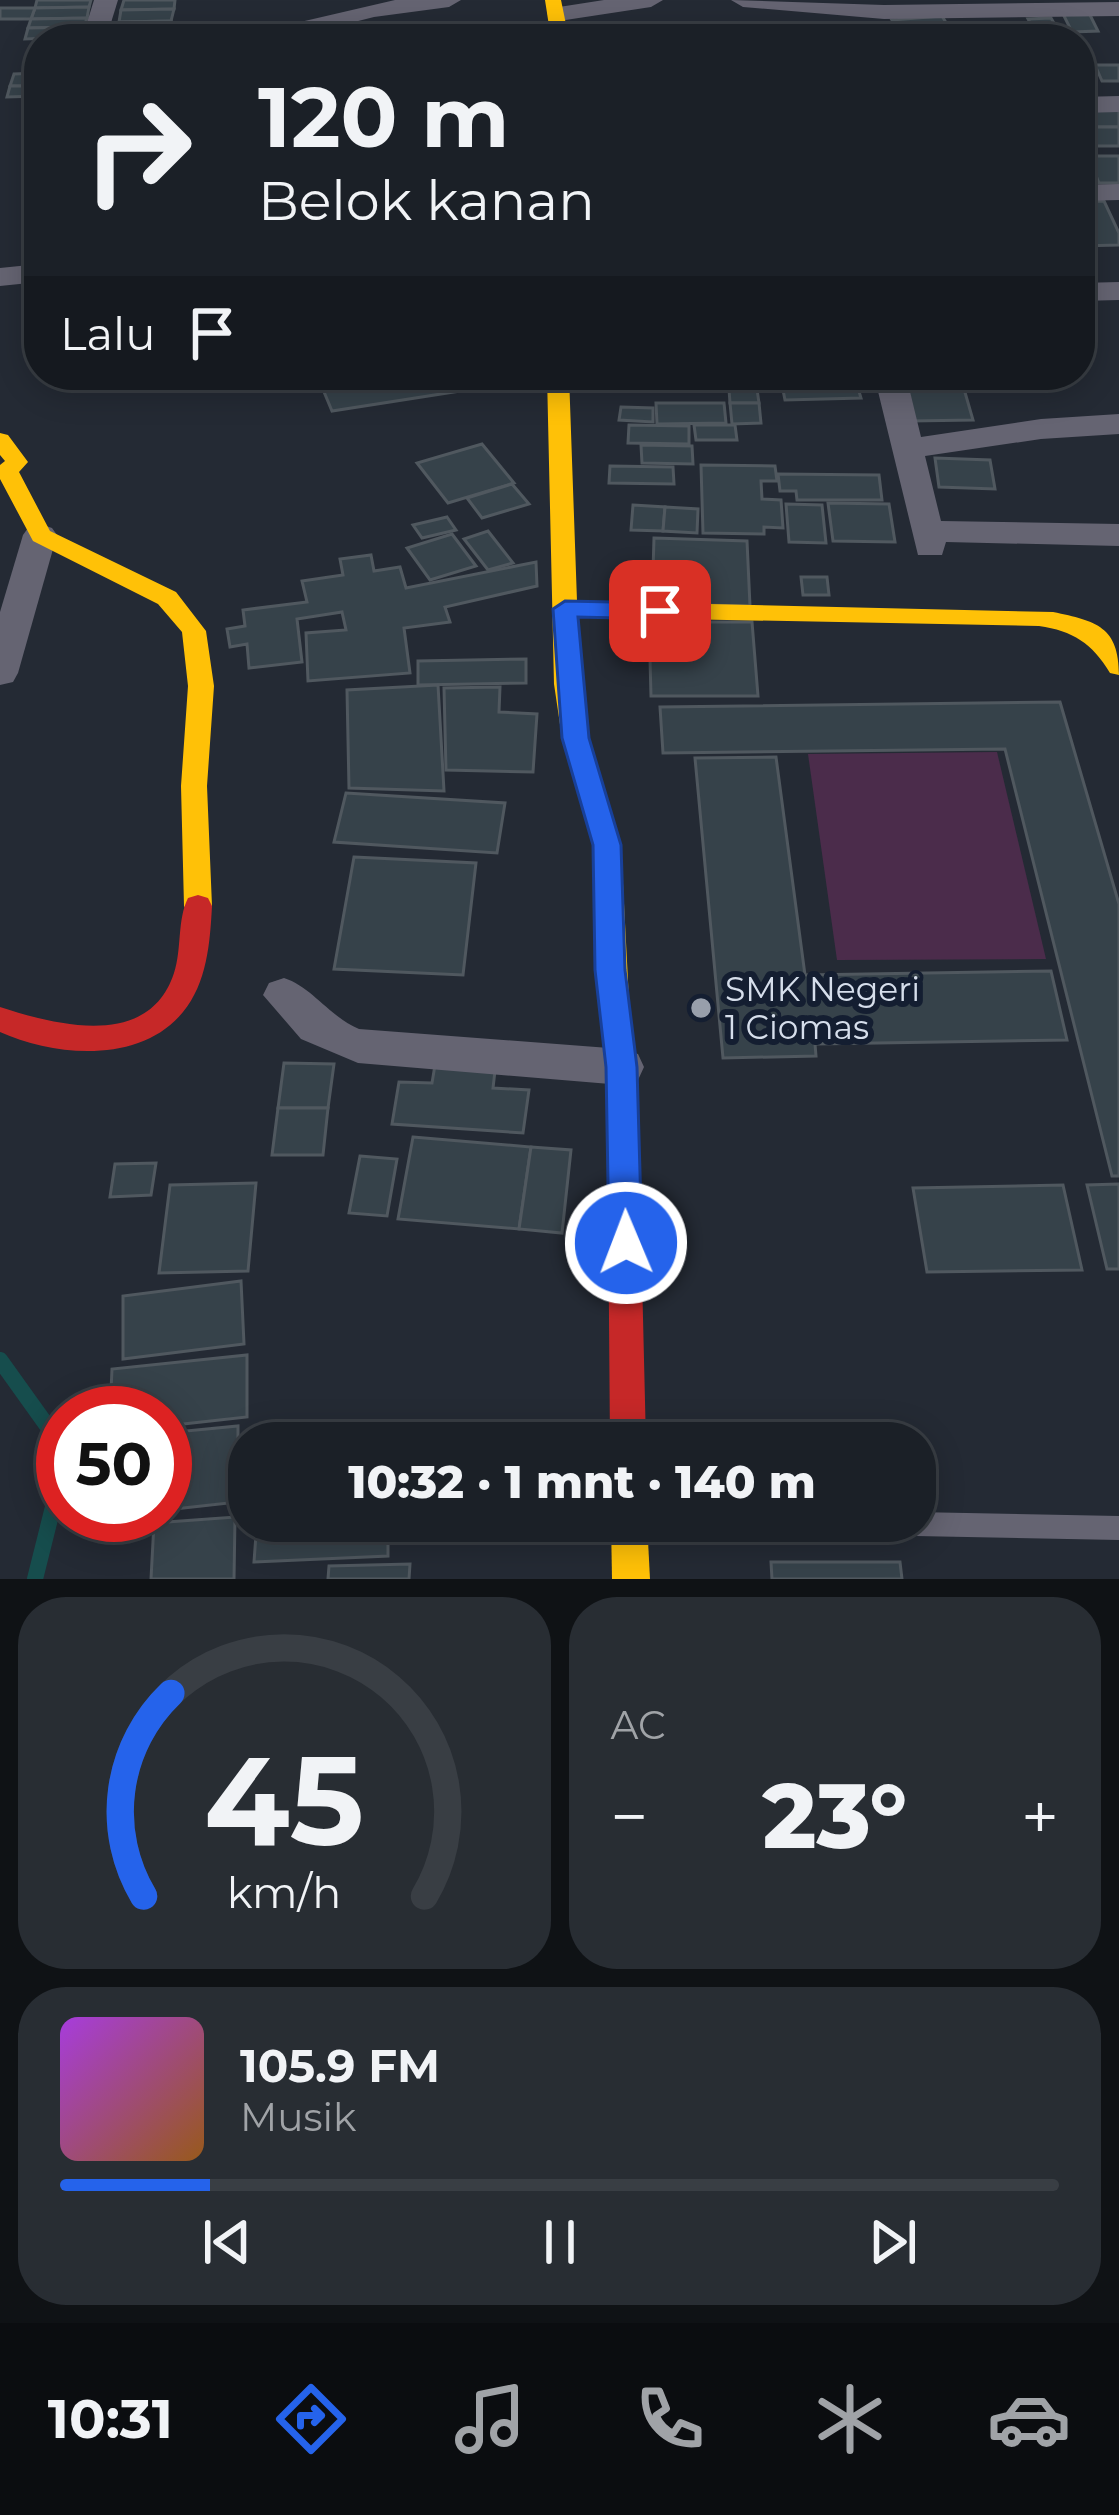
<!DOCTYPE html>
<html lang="id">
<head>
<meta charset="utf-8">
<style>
  :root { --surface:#1b2027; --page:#282d33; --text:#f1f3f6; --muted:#a0a3a7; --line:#393e44; --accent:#2563eb }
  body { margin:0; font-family:Montserrat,sans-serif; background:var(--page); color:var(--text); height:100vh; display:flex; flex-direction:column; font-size:45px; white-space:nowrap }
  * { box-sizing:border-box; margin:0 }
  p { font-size:39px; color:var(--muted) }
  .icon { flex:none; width:66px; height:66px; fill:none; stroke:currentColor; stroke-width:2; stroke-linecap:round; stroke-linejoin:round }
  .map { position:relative; height:1579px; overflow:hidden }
  .side { display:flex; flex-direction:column; gap:18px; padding:18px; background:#0f1215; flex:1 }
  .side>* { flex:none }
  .top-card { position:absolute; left:24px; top:24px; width:1071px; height:366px; border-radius:48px; box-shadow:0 6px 30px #0003,0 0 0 3px var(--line); background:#1b2027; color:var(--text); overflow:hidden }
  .speed { position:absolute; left:36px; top:1386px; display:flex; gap:24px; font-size:60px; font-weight:700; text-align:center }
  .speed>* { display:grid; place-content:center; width:156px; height:156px; border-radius:50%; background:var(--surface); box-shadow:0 6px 30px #0003,0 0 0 3px var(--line); line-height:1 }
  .speed .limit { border:18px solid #d22; background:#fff; color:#111 }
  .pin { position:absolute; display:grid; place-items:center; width:102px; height:102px; color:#fff; margin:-51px; border-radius:24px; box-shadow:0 6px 18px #0006 }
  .me { position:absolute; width:132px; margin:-66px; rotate:359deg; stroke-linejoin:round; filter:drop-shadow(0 0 9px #0008) }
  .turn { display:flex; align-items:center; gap:42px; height:252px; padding:0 36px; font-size:54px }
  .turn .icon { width:156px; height:156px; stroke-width:2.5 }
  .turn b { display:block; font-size:84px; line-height:102px }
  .then { display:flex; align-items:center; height:114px; padding:0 36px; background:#0003; gap:24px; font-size:45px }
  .big { font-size:90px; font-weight:800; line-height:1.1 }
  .side .tile { flex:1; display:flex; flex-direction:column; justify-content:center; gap:18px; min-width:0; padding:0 42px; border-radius:48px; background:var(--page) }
  .side .dial { align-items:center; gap:0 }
  .dial svg { height:312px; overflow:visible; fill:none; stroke:var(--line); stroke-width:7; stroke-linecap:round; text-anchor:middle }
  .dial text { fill:var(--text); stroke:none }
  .song { display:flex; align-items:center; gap:36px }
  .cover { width:144px; height:144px; border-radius:18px; background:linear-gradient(135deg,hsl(280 70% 55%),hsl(30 70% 35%)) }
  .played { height:12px; border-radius:6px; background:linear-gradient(90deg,var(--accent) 15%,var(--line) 15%) }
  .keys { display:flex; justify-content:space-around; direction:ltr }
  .heat { display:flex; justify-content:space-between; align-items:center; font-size:66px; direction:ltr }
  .side .tiles { flex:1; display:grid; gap:18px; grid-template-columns:1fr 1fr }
  .tile:last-child { grid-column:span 2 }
  .trip { position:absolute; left:228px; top:1422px; width:708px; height:120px; border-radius:48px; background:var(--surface); box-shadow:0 6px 30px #0003,0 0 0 3px var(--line); font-weight:800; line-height:120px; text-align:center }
  .menu { display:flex; height:192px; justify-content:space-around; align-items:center; background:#0b0d10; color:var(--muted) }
  .menu .icon { width:84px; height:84px }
  .menu .on { color:var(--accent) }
  .menu b { font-size:54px; color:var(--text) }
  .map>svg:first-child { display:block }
</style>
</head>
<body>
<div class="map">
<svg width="1119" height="1579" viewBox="0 0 1119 1579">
  <rect width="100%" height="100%" fill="#242a34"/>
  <path fill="#4b2c4b" d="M 997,752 L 1046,959 L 837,960 L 808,754 Z"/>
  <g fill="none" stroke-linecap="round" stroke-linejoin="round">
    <g stroke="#164d4d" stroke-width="16">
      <path d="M 0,1360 L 63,1448"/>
      <path d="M 35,1579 L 63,1467"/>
    </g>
  </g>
  <g fill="#36424a" stroke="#50585f" stroke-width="3">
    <path d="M 37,0 L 91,0 L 89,7 L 35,8 Z"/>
    <path d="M 124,0 L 175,0 L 174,9 L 121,10 Z"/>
    <path d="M 89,7 L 87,18 L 31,19 L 35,8 Z"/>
    <path d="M 0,8 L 35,8 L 31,19 L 0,19 Z"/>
    <path d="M 174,9 L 171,21 L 119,22 L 121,10 Z"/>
    <path d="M 1089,13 L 1098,31 L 1072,32 L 1063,14 Z"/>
    <path d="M 942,16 L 956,39 L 904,39 L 892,20 Z"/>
    <path d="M 87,18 L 84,27 L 28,28 L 31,19 Z"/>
    <path d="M 1051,18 L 1063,39 L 1039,39 L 1028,19 Z"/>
    <path d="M 171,21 L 169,30 L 116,31 L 119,22 Z"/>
    <path d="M 84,27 L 81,37 L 25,39 L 28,28 Z"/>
    <path d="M 169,30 L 167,39 L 114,39 L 116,31 Z"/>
    <path d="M 1095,65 L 1119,65 L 1119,81 L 1102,81 Z"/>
    <path d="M 39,73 L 39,86 L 10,86 L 14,74 Z"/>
    <path d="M 10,86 L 39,86 L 39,96 L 7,97 Z"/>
    <rect x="1080" y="109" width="39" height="18"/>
    <rect x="1080" y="127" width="39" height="19"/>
    <path d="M 1088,156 L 1119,156 L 1119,183 L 1099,183 Z"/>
    <path d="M 1104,201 L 1119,233 L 1119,245 L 1080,246 L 1080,202 Z"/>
    <path d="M 317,375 L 478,375 L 479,377 L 456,381 L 460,391 L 332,411 Z"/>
    <rect x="594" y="375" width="40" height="9"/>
    <path d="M 634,375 L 673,375 L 673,385 L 634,384 Z"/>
    <path d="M 673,375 L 714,375 L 714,386 L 673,385 Z"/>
    <path d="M 728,375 L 755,375 L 759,403 L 730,403 Z"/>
    <path d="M 780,375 L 854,375 L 861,398 L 785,400 Z"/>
    <path d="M 899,375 L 960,375 L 973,420 L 911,421 Z"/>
    <path d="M 656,403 L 724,403 L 726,423 L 657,424 Z"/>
    <path d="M 730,403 L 759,403 L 761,423 L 732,424 Z"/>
    <path d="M 621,407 L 653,408 L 653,422 L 619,420 Z"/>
    <path d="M 629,425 L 689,426 L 689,444 L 628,443 Z"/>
    <path d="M 694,425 L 735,425 L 737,440 L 696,440 Z"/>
    <path d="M 482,444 L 514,483 L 448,503 L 417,463 Z"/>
    <path d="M 641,445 L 692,446 L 693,464 L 642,463 Z"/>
    <path d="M 935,458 L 990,460 L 995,489 L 939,487 Z"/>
    <path d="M 701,465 L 775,466 L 777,481 L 761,481 L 762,499 L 781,500 L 783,528 L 764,527 L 764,534 L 703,533 Z"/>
    <path d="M 610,466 L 673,467 L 674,484 L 609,483 Z"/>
    <path d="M 778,474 L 879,475 L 882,500 L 797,500 L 796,491 L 780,491 Z"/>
    <path d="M 512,484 L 529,504 L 482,518 L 467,498 Z"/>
    <path d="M 828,503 L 889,504 L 895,542 L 833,541 Z"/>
    <path d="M 786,504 L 822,505 L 826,543 L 789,542 Z"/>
    <path d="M 633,505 L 665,507 L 663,531 L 631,530 Z"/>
    <path d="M 665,507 L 698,509 L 697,533 L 663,531 Z"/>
    <path d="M 447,517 L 456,530 L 422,538 L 413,525 Z"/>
    <path d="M 488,531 L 513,563 L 488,570 L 464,539 Z"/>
    <path d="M 452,534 L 476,566 L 430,580 L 407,548 Z"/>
    <path d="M 654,538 L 747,541 L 750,606 L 652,604 Z"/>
    <path d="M 371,555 L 374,571 L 400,567 L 406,588 L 536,562 L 537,586 L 445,607 L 450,622 L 404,628 L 410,673 L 308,681 L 306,633 L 346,630 L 342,612 L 297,619 L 302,662 L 249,668 L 247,644 L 230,647 L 227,629 L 245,626 L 243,610 L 307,602 L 302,581 L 343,575 L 340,559 Z"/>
    <path d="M 801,577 L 827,577 L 829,595 L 803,595 Z"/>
    <path d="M 649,622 L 752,622 L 758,696 L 651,696 Z"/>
    <path d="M 526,659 L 526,683 L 418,685 L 418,661 Z"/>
    <path d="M 438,685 L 444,791 L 349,788 L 347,690 Z"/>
    <path d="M 500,687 L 499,712 L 537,714 L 533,772 L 446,770 L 444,688 Z"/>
    <path d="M 1060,702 L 1119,904 L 1119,1176 L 1112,1176 L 1005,749 L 663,753 L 660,707 Z"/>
    <path d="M 776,757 L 805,975 L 1051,971 L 1067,1040 L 815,1044 L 816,1056 L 723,1058 L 695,758 Z"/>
    <path d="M 346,793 L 505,803 L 497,853 L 334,842 Z"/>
    <path d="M 354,857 L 476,863 L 463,975 L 334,969 Z"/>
    <path d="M 436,1059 L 496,1062 L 493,1088 L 529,1090 L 523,1133 L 392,1124 L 399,1082 L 432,1083 Z"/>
    <path d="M 284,1063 L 334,1064 L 328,1108 L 278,1108 Z"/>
    <path d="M 278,1108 L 328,1108 L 323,1155 L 272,1155 Z"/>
    <path d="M 413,1137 L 531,1147 L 519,1229 L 398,1219 Z"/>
    <path d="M 531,1147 L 571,1150 L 562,1233 L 519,1229 Z"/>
    <path d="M 360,1156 L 397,1159 L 387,1216 L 349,1213 Z"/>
    <path d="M 156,1163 L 151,1195 L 110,1197 L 115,1164 Z"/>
    <path d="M 256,1183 L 248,1271 L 159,1273 L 170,1185 Z"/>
    <path d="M 1119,1184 L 1119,1269 L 1107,1269 L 1087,1185 Z"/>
    <path d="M 1063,1185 L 1082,1270 L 927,1272 L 913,1188 Z"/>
    <path d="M 241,1281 L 244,1344 L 123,1359 L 123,1296 Z"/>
    <path d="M 247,1355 L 247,1417 L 165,1426 L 165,1413 L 110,1413 L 112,1369 Z"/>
    <path d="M 238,1426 L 238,1502 L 165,1510 L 165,1433 Z"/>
    <path d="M 235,1517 L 234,1579 L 151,1579 L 154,1523 Z"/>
    <path d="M 257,1521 L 388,1521 L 388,1556 L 254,1562 Z"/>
    <path d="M 771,1562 L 900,1562 L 902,1579 L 772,1579 Z"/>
    <path d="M 410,1564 L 409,1579 L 328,1579 L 329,1566 Z"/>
  </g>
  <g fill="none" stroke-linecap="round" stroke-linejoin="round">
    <path fill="#656472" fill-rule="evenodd" d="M 915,1512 L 1119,1516 L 1119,1540 L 756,1533 L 747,1529 L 744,1521 L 915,1521 Z"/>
    <g fill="#656472" fill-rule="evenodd">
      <path d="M 94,0 L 118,0 L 106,39 L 82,39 Z"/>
      <path d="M 395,0 L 461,0 L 449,7 L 374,17 L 287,39 L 246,39 L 249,34 Z"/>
      <path d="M 604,0 L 663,0 L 651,7 L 559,21 L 547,14 L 559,7 Z"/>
      <path d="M 731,0 L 884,5 L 1119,2 L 1119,16 L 884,19 L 743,7 Z"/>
      <path d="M 1119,96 L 1119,112 L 1080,113 L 1080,97 Z"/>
      <path d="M 1119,184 L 1119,200 L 1080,201 L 1080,185 Z"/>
      <path d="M 39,264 L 39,282 L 0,286 L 0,268 Z"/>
      <path d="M 1119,282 L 1119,300 L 1080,301 L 1080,283 Z"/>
      <path d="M 235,375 L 267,375 L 269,377 L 253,386 L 242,384 Z"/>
      <path d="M 874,375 L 906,375 L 921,437 L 1041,419 L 1119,414 L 1119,434 L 1041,439 L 925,456 L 941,521 L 1119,524 L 1119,546 L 946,542 L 942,555 L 918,555 Z"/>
      <path d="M 40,524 L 52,528 L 57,535 L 18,673 L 13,682 L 0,685 L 0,612 L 23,535 L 28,528 Z"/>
      <path d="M 284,978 C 312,987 330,1017 359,1029 L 622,1049 L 638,1054 L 644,1067 L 638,1080 L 622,1085 L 358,1063 L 301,1039 L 263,995 L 269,983 Z"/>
    </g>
    <g fill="#ffc107" fill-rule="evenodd">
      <path d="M 545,0 L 561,0 L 569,39 L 551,39 Z"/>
      <path d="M 547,375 L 569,375 L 577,601 L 1053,612 C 1097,621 1119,627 1119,675 L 1110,673 C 1092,643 1073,631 1039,626 L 577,617 L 580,684 L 588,738 L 621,845 L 629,1000 L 625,1008 L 614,1012 L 603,1008 L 599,1000 L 593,845 L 562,738 L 554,684 Z"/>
      <path d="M 0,433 L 8,435 L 28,462 L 19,472 L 50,531 L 176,592 L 206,631 L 214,686 L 207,786 L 212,906 L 208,914 L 188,914 L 184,906 L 181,786 L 188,686 L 182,632 L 158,604 L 33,541 L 0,479 L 0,465 L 5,461 L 0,455 Z"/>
      <path d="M 611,1521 L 647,1521 L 650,1579 L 612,1579 Z"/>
    </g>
    <g fill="#c62828" fill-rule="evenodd">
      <path d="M 198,895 L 208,898 L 212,906 C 210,943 207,983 183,1012 C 141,1064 55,1057 0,1032 L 0,1007 C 56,1025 149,1050 174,973 C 182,949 177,920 188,898 Z"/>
      <path d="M 614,988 L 625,992 L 629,1000 L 637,1067 L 646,1443 L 610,1443 L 607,1067 L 599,1000 L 603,992 Z"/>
    </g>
  </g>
  <path fill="#2563eb" stroke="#184099" stroke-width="3" d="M 565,601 L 660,603 L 672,611 L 660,619 L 578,617 L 589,738 L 621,845 L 625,970 L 637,1067 L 642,1243 L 638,1253 L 626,1258 L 614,1253 L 609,1243 L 606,1067 L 595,970 L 593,845 L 562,738 L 553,609 Z"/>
  <circle fill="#989fab" stroke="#141e31" stroke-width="4.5" cx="701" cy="1008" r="12"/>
  <g text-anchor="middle" stroke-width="12" stroke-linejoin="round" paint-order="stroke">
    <g font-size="33" fill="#d6deeb" stroke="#141e31" text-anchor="start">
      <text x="725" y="1001">SMK Negeri<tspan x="725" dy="38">1 Ciomas</tspan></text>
    </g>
  </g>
</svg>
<div class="speed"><div class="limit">50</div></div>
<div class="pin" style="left:660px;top:611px;background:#d93025"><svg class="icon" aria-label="arrive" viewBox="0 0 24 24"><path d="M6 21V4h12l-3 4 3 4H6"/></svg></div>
<svg class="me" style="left:626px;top:1243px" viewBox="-20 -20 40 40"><circle r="17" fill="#2563eb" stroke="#fff" stroke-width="3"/><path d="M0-11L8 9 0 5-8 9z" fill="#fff"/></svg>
<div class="trip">10:32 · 1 mnt · 140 m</div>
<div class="top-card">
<div class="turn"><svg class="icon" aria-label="right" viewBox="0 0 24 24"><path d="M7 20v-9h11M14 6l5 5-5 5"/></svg><div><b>120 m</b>Belok kanan</div></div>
<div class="then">Lalu<svg class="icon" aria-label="arrive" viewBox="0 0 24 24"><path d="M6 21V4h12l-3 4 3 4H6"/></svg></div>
</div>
</div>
<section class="side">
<div class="tiles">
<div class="tile dial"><svg viewBox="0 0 100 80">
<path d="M14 69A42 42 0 1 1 86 69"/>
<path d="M14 69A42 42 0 0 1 21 17" stroke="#2563eb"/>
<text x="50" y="56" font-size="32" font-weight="700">45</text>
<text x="50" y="72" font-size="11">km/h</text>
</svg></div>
<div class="tile"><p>AC</p>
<div class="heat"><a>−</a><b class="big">23°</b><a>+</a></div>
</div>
<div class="tile">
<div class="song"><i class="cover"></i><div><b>105.9 FM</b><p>Musik</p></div></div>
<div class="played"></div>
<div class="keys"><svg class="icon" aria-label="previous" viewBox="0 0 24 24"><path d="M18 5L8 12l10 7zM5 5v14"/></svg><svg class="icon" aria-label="pause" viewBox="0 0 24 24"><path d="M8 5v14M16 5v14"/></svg><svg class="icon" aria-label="next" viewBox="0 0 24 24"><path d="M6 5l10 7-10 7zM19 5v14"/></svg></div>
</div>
</div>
</section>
<nav class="menu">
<b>10:31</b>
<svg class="icon on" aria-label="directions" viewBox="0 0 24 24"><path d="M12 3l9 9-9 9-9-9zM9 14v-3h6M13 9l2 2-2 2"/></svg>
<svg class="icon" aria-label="music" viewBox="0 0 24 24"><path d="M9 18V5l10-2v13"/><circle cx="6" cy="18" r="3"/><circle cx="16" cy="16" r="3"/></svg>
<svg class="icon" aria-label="phone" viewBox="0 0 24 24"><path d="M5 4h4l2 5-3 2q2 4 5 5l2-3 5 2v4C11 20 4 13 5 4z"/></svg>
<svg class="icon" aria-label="climate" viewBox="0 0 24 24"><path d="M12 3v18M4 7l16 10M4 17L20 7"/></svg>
<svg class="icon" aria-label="car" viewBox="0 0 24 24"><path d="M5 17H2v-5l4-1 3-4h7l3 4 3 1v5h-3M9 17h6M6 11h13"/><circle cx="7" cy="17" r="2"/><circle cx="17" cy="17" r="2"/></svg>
</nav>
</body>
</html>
